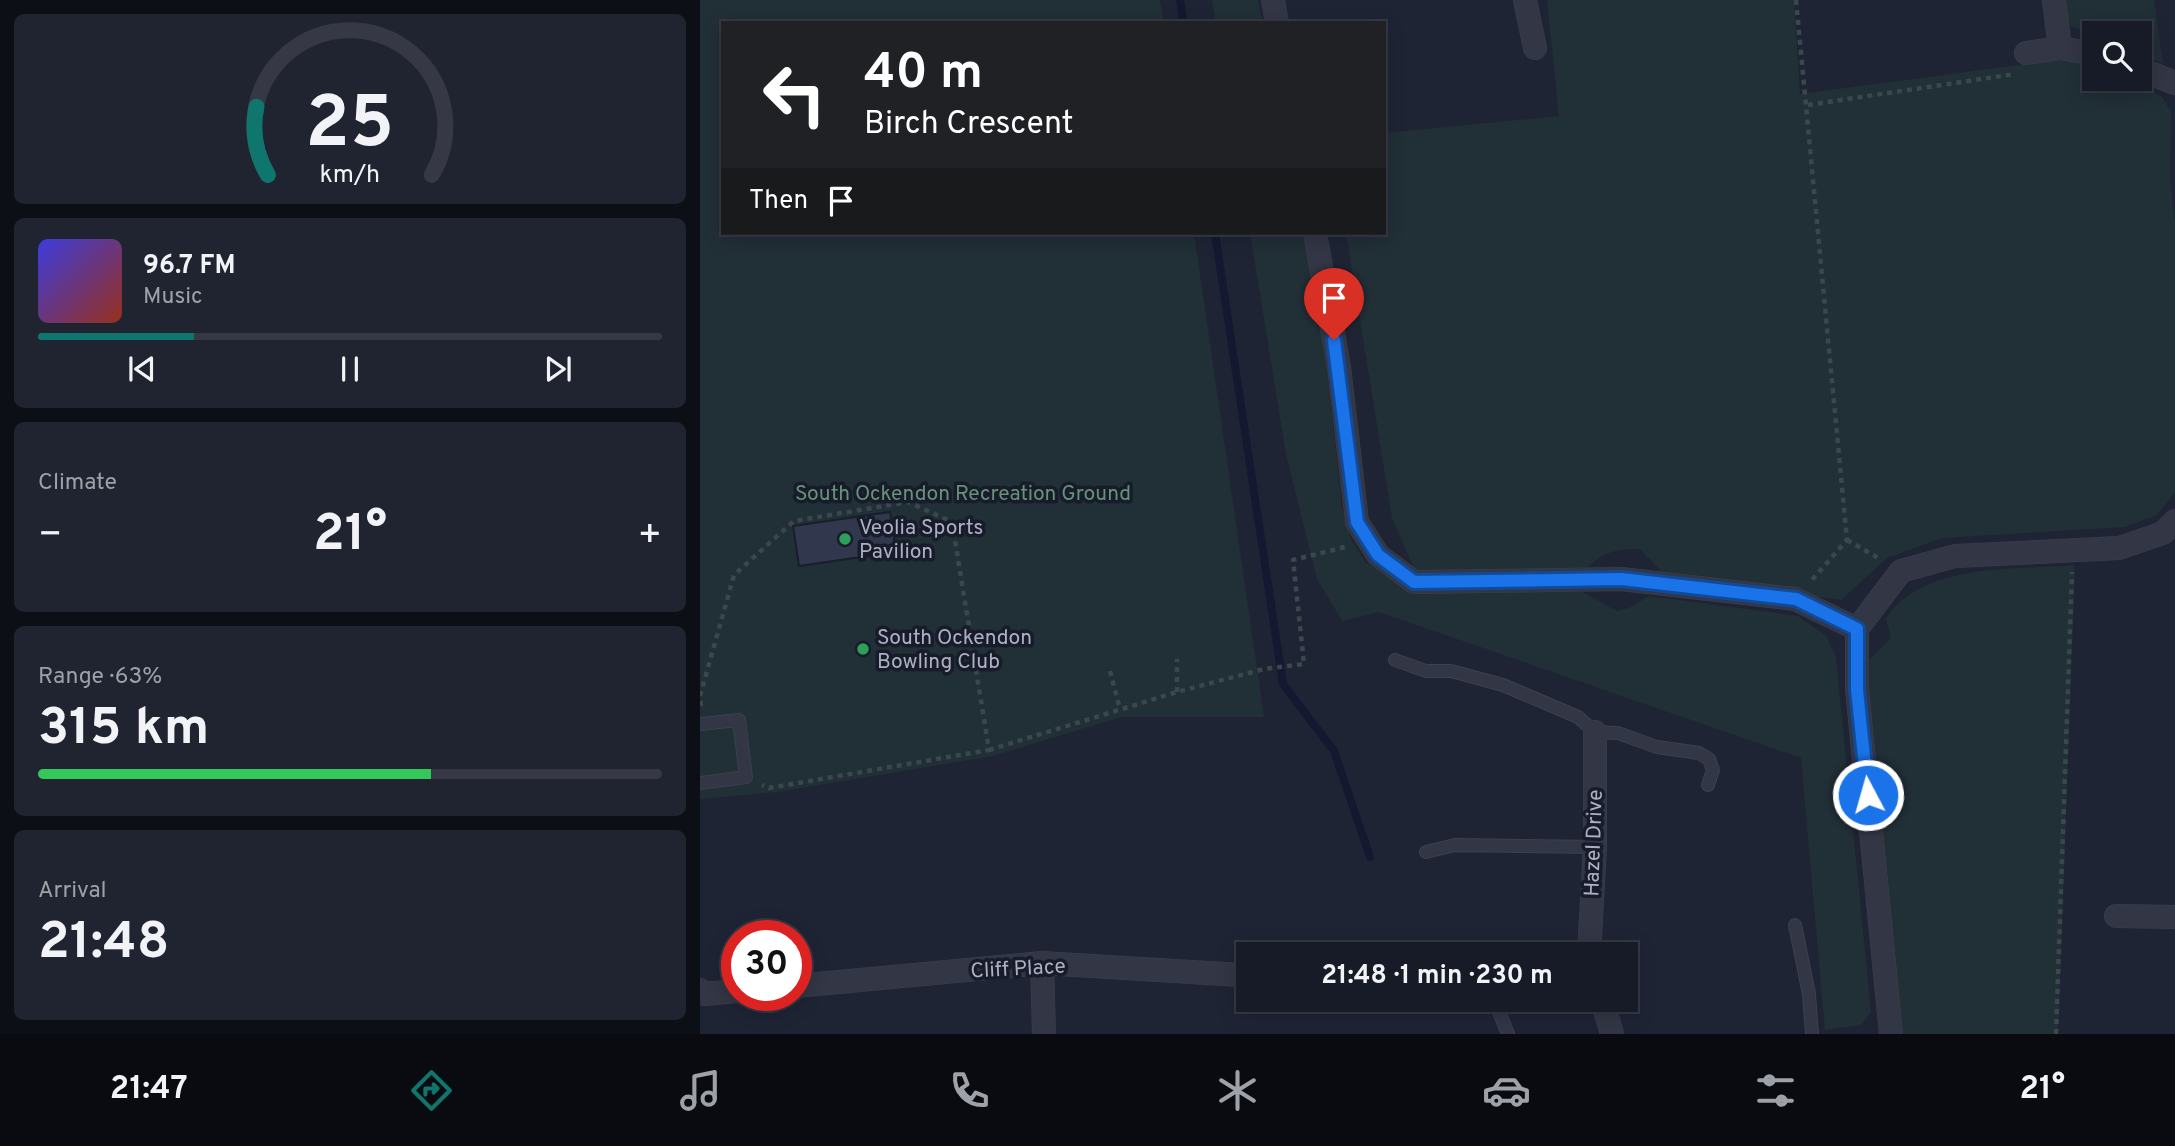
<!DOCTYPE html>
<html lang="en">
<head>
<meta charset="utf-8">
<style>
  :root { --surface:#171b28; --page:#202430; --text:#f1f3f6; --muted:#9ea1a8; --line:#363945; --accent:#0f766e }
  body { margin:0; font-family:Overpass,sans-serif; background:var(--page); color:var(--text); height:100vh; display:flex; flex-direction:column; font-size:26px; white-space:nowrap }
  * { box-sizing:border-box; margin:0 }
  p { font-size:23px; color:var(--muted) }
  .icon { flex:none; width:38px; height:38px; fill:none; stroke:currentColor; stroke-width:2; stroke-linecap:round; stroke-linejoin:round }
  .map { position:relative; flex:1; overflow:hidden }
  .sheet { display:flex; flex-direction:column; gap:14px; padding:14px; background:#0d0f16; width:700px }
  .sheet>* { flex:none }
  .banner { position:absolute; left:21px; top:21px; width:665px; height:214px; border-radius:0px; box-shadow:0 4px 18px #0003,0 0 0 2px var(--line); background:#202124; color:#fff; overflow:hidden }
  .tools { position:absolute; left:1382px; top:21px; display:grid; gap:14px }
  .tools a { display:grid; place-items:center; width:70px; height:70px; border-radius:0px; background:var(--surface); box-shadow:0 4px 18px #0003,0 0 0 2px var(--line); font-size:35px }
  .speed { position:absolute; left:21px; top:920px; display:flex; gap:14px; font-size:35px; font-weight:700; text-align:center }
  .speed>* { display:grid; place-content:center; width:91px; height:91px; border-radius:50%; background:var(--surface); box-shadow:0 4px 18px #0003,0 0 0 2px var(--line); line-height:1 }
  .speed .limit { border:10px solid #d22; background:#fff; color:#111 }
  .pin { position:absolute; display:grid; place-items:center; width:60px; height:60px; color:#fff; margin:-72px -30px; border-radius:50% 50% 50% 0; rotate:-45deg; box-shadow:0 0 7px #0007 }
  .pin .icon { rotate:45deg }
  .me { position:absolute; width:77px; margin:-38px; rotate:354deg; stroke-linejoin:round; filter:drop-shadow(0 0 5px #0008) }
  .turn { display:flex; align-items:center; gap:24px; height:147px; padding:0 28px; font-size:32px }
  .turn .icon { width:91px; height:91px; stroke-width:2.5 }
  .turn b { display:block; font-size:49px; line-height:60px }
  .then { display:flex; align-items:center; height:66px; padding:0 28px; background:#0003; gap:14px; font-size:26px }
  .big { font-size:52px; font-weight:700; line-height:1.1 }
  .sheet .card { flex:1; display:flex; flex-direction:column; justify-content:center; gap:10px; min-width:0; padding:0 24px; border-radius:10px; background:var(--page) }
  .sheet .dial { align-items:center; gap:0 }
  .dial svg { height:182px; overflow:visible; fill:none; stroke:var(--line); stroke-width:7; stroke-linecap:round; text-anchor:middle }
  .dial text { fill:var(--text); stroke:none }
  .song { display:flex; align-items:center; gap:21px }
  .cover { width:84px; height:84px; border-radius:10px; background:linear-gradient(135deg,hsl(240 70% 55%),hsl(10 70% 35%)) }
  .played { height:7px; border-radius:4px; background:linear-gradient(90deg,var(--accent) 25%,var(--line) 25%) }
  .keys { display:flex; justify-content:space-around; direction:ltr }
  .heat { display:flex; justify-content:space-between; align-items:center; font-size:38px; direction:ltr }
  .charge { height:10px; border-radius:5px; background:linear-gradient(90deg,#34c759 63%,var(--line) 0) }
  .trip { position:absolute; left:536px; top:942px; width:402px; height:70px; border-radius:0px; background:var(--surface); box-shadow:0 4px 18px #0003,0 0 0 2px var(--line); font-weight:700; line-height:70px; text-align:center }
  .dock { display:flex; height:112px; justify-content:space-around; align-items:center; background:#090b10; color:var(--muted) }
  .dock .icon { width:49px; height:49px }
  .dock .on { color:var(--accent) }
  .dock b { font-size:32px; color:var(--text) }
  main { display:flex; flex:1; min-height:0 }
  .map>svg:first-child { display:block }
</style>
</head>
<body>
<main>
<section class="sheet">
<div class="card dial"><svg viewBox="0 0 100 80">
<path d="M14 69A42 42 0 1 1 86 69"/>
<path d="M14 69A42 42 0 0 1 9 39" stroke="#0f766e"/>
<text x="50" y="56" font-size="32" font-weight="700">25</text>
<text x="50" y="72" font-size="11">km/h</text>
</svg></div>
<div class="card">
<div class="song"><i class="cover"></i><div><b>96.7 FM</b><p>Music</p></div></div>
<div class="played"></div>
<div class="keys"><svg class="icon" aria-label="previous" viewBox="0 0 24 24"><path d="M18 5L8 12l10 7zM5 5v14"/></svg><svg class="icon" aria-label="pause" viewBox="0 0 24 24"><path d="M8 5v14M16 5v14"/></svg><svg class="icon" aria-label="next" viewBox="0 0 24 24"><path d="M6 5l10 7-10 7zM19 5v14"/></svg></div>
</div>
<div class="card"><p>Climate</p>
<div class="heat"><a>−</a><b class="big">21°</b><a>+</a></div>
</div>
<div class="card"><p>Range · 63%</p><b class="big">315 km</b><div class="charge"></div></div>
<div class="card"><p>Arrival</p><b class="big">21:48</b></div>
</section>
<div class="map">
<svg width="1475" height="1034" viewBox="0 0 1475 1034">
  <rect width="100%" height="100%" fill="#1f2435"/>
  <g fill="#212f36">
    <path d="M 0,0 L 460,0 L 464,23 L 23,23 L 23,233 L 494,233 L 564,717 L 421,717 L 293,756 L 77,792 L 0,799 Z"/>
    <path d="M 512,0 L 558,0 L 563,23 L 516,23 Z"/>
    <path d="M 847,0 L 1094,0 L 1100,94 L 1371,58 L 1395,68 L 1395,79 L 1420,79 L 1461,96 L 1471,111 L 1470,181 L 1475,221 L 1475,492 L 1457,515 L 1425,527 L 1242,538 L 1187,558 L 1141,600 L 964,574 L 940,549 C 913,548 903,553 883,571 L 715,571 L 692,518 L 646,233 L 684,233 L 684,133 L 859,116 Z"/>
    <path d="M 1364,0 L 1454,0 L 1463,64 L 1440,54 L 1440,33 L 1395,33 L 1395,36 L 1368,25 Z"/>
    <path d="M 550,233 L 608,233 L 617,272 L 642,508 L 651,539 L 666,563 L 715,588 L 764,586 L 882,592 L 917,611 L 929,608 L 949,596 L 1098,616 L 1126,636 L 1136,657 L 1171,1012 L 1161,1025 L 1125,1030 L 1101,758 L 679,612 L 642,621 L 617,579 L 586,454 Z"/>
    <path d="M 1375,565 L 1358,1034 L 1198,1034 L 1165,664 L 1191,638 L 1186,619 C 1221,562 1315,570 1375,565 Z"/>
  </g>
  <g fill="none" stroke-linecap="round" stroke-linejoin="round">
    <g stroke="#141931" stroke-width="8">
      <path d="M 480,0 L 484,23"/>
      <path d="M 515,233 L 583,684 L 634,751 L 670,857"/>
    </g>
  </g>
  <path fill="#31374c" stroke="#1a1e2c" stroke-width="2" d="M 190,512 L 196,552 L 99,566 L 93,526 Z"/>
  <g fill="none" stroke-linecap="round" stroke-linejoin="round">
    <defs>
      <g id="lane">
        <path d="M 695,660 L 726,671 L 751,671 L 803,685 L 878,717 L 895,732 L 918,733 L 957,747 L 999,753 L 1009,759 L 1013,770 L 1008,785"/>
        <path d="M 0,724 L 39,720 L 46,777 L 0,783"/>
        <path d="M 726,852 L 755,845 L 895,847"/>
        <path d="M 1095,925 L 1109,994 L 1112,1034"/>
        <path d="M 794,999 L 808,1034"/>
      </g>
      <g id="street">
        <path d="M 573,0 L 577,23"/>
        <path d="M 825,0 L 835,48"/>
        <path d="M 1354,0 L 1360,48 L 1395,54"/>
        <path d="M 1326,53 L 1360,48"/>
        <path d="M 1440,69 L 1475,83"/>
        <path d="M 615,233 L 639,367 L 657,522 L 678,555 L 714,582 L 921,579 L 1095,599 L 1157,629"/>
        <path d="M 1416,916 L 1475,917"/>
        <path d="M 889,954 L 895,847 L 895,732"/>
        <path d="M 342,963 L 344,1034"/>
        <path d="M 96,986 L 342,963 L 541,975"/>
        <path d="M 0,990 L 5,994 L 37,991"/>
        <path d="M 902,999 L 912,1034"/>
        <path d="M 1191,1034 L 1157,689 L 1157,629 L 1201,571 L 1255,556 L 1419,548 L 1463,533 L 1475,521"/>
      </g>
    </defs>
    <use href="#lane" stroke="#3c404f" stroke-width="14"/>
    <use href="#street" stroke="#3c404f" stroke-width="24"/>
    <g stroke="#3a484e" stroke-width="4.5" stroke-dasharray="5 5" stroke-linecap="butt">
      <path d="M 1096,0 L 1147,540 L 1111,581"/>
      <path d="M 1108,105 L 1315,74"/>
      <path d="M 1147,540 L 1180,559"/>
      <path d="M 410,671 L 420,709"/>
      <path d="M 477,692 L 477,659"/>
      <path d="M 1,706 L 0,696 L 34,575 L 94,521 L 208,502 L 252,522 L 289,750 L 69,788 L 62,785"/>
      <path d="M 289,750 L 477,692 L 564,669 L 604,664 L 593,560 L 645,547"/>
      <path d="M 1356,1034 L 1372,572"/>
    </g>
    <use href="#lane" stroke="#333645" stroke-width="12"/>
    <use href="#street" stroke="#333645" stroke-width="23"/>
  </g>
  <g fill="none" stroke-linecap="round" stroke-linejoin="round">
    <defs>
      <path id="route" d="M 634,340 L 657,522 L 678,555 L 714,582 L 921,579 L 1096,599 L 1157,629 L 1157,690 L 1168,795"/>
    </defs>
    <use href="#route" stroke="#114b97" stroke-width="18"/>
    <use href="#route" stroke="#1a73e8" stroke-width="12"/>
  </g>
  <g fill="#2e9e5b" stroke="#181c2a" stroke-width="2.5">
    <circle cx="145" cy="539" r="7"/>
    <circle cx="163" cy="649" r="7"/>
  </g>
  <g text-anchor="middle" stroke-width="7" stroke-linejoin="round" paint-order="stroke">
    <g font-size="21" fill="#659279" stroke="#181c2a">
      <text x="263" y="500">South Ockendon Recreation Ground</text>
    </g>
    <g font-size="21" fill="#acb0c3" stroke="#181c2a" text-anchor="start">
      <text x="159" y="534">Veolia Sports<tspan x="159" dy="24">Pavilion</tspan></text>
      <text x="177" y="644">South Ockendon<tspan x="177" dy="24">Bowling Club</tspan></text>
    </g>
    <g font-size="21" fill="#acb0c3" stroke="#181c2a">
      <text transform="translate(893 843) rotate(-88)" y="7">Hazel Drive</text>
      <text transform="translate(318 968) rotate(-3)" y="7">Cliff Place</text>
    </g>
  </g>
</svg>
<div class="tools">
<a><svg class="icon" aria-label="search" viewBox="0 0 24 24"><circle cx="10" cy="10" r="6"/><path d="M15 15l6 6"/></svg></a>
</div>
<div class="speed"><div class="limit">30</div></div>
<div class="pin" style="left:634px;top:340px;background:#d93025"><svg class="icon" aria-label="arrive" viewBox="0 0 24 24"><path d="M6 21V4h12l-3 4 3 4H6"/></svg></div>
<svg class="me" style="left:1168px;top:795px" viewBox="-20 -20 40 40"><circle r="17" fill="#1a73e8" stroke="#fff" stroke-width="3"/><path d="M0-11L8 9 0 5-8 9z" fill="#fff"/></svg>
<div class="trip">21:48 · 1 min · 230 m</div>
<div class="banner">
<div class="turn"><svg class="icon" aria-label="left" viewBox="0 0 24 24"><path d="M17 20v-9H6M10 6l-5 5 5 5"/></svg><div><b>40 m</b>Birch Crescent</div></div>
<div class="then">Then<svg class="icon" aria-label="arrive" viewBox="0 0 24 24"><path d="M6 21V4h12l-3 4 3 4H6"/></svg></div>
</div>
</div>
</main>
<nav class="dock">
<b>21:47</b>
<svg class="icon on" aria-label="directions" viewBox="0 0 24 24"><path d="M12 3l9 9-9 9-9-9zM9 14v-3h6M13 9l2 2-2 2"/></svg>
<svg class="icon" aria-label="music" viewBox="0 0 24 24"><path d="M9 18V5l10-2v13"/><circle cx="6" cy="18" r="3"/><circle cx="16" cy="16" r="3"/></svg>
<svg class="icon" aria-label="phone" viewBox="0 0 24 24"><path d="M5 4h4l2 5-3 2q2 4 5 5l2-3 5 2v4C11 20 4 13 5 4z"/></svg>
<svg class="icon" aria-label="climate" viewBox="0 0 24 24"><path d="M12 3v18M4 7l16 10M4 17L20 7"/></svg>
<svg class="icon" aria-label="car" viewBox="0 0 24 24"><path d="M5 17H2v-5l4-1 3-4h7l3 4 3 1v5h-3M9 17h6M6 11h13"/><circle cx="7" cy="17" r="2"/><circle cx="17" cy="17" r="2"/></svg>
<svg class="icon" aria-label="filters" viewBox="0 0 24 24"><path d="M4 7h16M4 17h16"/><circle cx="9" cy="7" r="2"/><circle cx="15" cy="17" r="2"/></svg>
<b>21°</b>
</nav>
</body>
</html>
